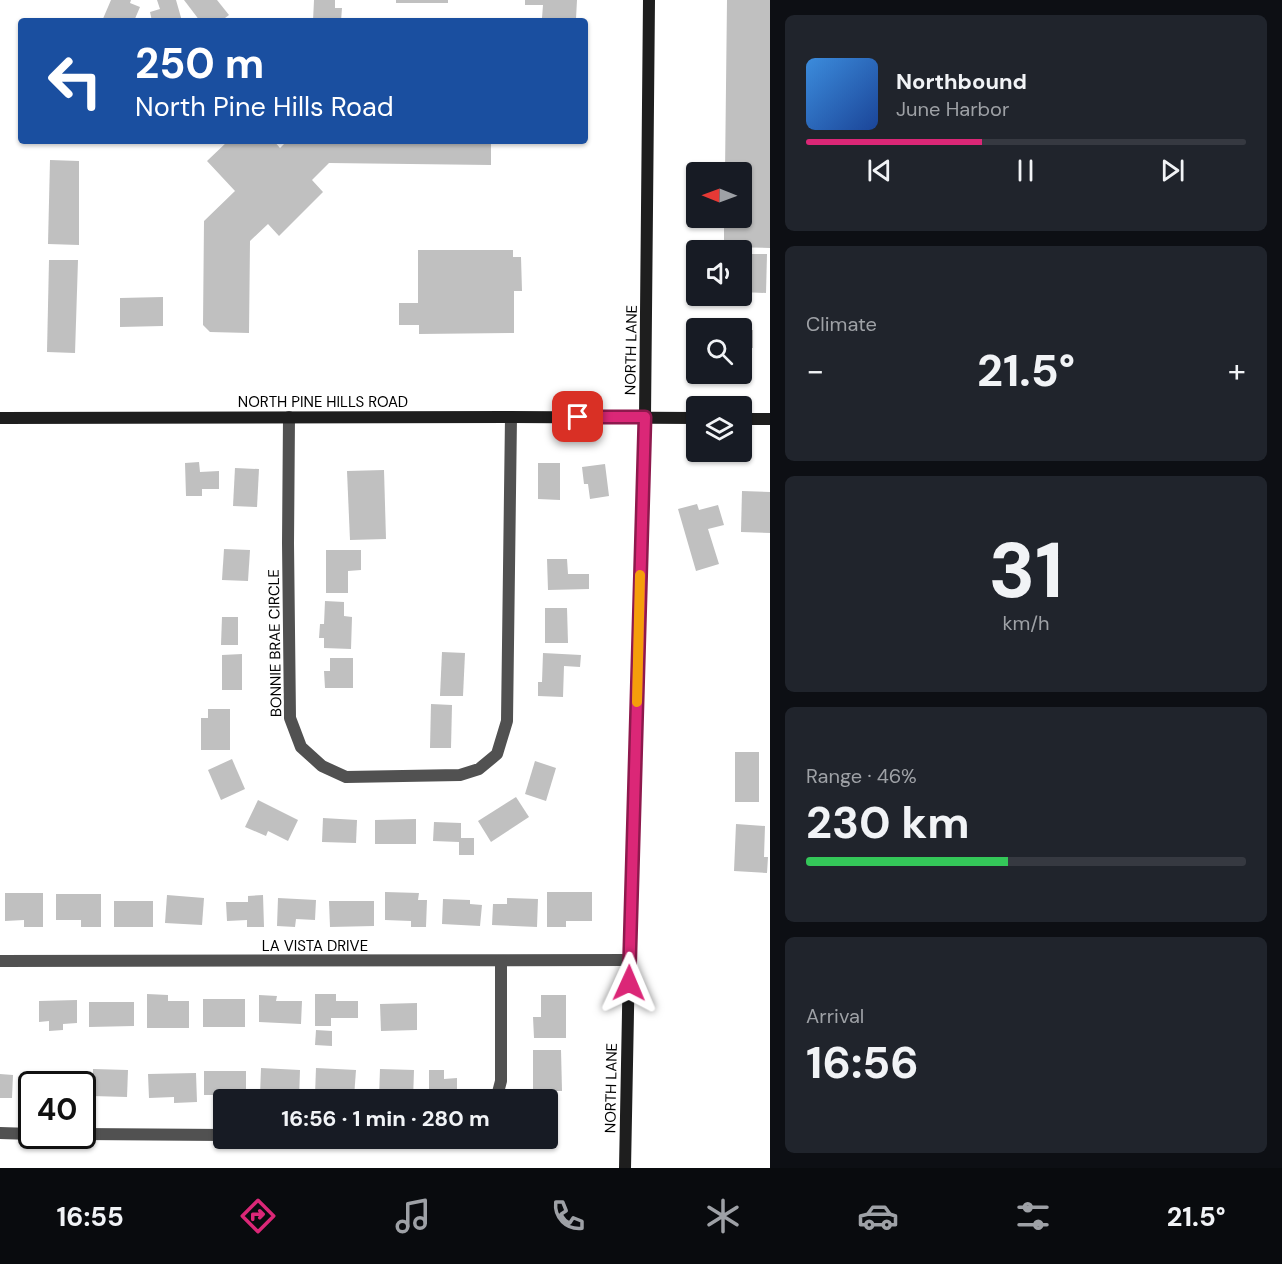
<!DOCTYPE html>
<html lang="en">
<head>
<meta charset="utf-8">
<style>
  :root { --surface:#171b24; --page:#20242c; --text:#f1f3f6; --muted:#9ea1a6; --line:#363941; --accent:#db2777 }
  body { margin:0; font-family:"DM Sans",sans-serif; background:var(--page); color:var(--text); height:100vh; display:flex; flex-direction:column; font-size:22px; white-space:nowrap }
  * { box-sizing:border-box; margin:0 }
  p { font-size:20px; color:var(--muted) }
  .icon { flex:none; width:33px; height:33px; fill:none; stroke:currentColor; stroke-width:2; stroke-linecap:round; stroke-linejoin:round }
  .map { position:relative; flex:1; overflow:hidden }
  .sheet { display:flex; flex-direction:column; gap:15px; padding:15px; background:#0d0f14; width:512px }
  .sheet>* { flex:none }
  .banner { position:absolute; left:18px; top:18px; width:570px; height:126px; border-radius:6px; box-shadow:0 2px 4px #0004; background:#1a4fa0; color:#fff; overflow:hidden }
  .needle { width:39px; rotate:271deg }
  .tools { position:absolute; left:686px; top:162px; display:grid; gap:12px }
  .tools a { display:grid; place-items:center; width:66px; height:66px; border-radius:6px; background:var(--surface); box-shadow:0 2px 4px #0004; font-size:30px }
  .speed { position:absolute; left:18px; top:1071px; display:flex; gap:12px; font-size:30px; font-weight:700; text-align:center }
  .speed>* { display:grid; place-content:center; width:78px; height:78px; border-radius:50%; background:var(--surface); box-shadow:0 2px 4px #0004; line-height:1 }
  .speed .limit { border:3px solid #111; border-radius:9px; background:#fff; color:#111 }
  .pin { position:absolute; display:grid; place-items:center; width:51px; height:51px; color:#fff; margin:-26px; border-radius:12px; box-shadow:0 3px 9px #0006 }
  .me { position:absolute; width:66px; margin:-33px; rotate:1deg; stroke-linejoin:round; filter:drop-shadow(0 0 4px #0008) }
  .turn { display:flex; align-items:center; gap:21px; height:126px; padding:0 18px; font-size:27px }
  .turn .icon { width:78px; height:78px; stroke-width:2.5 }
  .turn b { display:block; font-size:42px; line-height:51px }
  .big { font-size:45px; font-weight:700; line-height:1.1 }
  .sheet .widget { flex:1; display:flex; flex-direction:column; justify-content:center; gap:9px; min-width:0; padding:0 21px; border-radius:9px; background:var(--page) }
  .sheet .dial { align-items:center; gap:0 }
  .dial b { font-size:78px; line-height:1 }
  .song { display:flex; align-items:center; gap:18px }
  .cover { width:72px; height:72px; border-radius:9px; background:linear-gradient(135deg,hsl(210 70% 55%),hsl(220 70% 35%)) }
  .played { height:6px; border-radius:3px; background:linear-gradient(90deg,var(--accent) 40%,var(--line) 40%) }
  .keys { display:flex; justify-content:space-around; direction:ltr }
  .heat { display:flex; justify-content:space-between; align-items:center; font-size:33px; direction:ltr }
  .charge { height:9px; border-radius:4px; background:linear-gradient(90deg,#34c759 46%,var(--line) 0) }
  .trip { position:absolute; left:213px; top:1089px; width:345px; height:60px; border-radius:6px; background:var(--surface); box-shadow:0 2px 4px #0004; font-weight:700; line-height:60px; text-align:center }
  .tabs { display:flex; height:96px; justify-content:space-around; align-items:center; background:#090b0e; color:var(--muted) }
  .tabs .icon { width:42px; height:42px }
  .tabs .active { color:var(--accent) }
  .tabs b { font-size:27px; color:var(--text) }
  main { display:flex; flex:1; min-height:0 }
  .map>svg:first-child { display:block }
</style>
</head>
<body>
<main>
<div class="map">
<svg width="771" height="1168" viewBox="0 0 771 1168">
  <rect width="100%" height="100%" fill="#fff"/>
  <g fill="#c0c0c0">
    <path d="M 111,0 L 131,0 L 130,3 L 140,7 L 134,21 L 102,21 Z"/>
    <path d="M 157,0 L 176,0 L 182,21 L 152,21 L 150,12 L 160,9 Z"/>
    <path d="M 184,0 L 217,0 L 229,15 L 221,21 L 200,21 Z"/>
    <path d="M 314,0 L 335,0 L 335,8 L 342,8 L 341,21 L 313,21 Z"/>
    <rect x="396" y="0" width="52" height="3"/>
    <path d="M 525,0 L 577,0 L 576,19 L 542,18 L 543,5 L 525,5 Z"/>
    <path d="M 727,0 L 771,0 L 771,248 L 724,247 L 724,218 L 741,218 L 741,172 L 725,172 Z"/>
    <path d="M 228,141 L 274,141 L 280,148 L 287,141 L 491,141 L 491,165 L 329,163 L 312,180 L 323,192 L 279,236 L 268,224 L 250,241 L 249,333 L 210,332 L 203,325 L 204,221 L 235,191 L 207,161 Z"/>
    <path d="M 50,160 L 79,161 L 79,245 L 48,244 Z"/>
    <path d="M 418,250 L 513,250 L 513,257 L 521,257 L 522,291 L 514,291 L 514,333 L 419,334 L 419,325 L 399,325 L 399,303 L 418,303 Z"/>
    <path d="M 741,254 L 767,254 L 766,293 L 741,292 Z"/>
    <path d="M 49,260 L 78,260 L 75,353 L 47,352 Z"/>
    <path d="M 163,297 L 163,326 L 120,327 L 120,298 Z"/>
    <rect x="741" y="330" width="12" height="18"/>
    <path d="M 199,462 L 200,472 L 219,471 L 219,489 L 202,489 L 202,496 L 186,496 L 185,463 Z"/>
    <path d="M 538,463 L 560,463 L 560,500 L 538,499 Z"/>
    <path d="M 605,464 L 609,496 L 590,499 L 588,484 L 584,484 L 582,467 Z"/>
    <path d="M 235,468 L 259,469 L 257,507 L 233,506 Z"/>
    <path d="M 384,470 L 386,539 L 350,540 L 347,471 Z"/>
    <path d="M 742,491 L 771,492 L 771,533 L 741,532 Z"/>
    <path d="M 697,504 L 699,510 L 718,505 L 724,525 L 708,529 L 719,564 L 696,571 L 678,509 Z"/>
    <path d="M 224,549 L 250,550 L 248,581 L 222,580 Z"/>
    <path d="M 326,550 L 361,550 L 361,570 L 348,571 L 348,593 L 326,593 Z"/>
    <path d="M 547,559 L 567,559 L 568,574 L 589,574 L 589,589 L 548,590 Z"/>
    <path d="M 325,601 L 344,602 L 344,616 L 352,617 L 351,649 L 324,648 L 324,638 L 319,638 L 320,624 L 324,624 Z"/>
    <path d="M 545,608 L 567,608 L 568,643 L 545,643 Z"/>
    <path d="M 222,617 L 238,617 L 238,645 L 221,645 Z"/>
    <path d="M 442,652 L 465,653 L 463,696 L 440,696 Z"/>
    <path d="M 543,653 L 581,655 L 580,667 L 564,666 L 563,697 L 538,696 L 538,682 L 542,682 Z"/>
    <path d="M 242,654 L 242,690 L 222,690 L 222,655 Z"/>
    <path d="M 330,658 L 353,658 L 353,688 L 325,688 L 324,671 L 330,671 Z"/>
    <path d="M 431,704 L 452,705 L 451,748 L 430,748 Z"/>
    <path d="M 208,709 L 230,709 L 230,750 L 201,750 L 201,718 L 208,718 Z"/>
    <rect x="735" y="752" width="24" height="50"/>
    <path d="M 232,759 L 245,789 L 221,800 L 208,770 Z"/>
    <path d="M 535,761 L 556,768 L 546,801 L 525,794 Z"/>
    <path d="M 516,797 L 529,817 L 491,842 L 478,821 Z"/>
    <path d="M 258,800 L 298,820 L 288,841 L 268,831 L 266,836 L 245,827 Z"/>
    <path d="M 323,818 L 357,820 L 356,843 L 322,842 Z"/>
    <path d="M 416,819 L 416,844 L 375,844 L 375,820 Z"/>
    <path d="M 434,822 L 461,823 L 461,838 L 474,838 L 474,855 L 459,855 L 459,842 L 433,841 Z"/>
    <path d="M 736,824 L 765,826 L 764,857 L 768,857 L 767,873 L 734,871 Z"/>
    <path d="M 385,892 L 419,893 L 418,900 L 427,900 L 426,927 L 411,927 L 411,921 L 385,920 Z"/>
    <path d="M 547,892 L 592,892 L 592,921 L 566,921 L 566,927 L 547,927 Z"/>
    <path d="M 5,893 L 43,893 L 43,927 L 24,927 L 24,920 L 5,921 Z"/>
    <path d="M 56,894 L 101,894 L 101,927 L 81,927 L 81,920 L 56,920 Z"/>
    <path d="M 167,895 L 204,898 L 202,925 L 165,923 Z"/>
    <path d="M 263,895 L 264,927 L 247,927 L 247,920 L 227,921 L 226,902 L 248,902 L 248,896 Z"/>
    <path d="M 278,898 L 316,900 L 315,920 L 296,919 L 295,927 L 277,926 Z"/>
    <path d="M 507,898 L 538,899 L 537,927 L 492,925 L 493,904 L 507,904 Z"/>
    <path d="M 443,899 L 470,900 L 470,904 L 482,905 L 480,926 L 442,924 Z"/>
    <rect x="114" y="901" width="39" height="26"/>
    <path d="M 329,901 L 374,901 L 374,926 L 330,927 Z"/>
    <path d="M 147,994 L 168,995 L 168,1001 L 189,1001 L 189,1028 L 147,1028 Z"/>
    <path d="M 315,994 L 336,994 L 336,1001 L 358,1001 L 358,1018 L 331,1018 L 331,1026 L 315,1026 Z"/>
    <path d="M 259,995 L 277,996 L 276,1001 L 302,1001 L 301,1024 L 259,1022 Z"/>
    <path d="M 541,995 L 566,995 L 566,1038 L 534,1038 L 533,1017 L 541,1017 Z"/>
    <rect x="203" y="999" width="42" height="28"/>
    <path d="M 77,1000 L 77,1023 L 63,1024 L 63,1030 L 49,1031 L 49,1021 L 39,1022 L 39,1001 Z"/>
    <path d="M 89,1002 L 134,1002 L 134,1026 L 89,1027 Z"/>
    <path d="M 417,1003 L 417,1030 L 381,1031 L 380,1004 Z"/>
    <path d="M 316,1030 L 332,1031 L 332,1046 L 315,1045 Z"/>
    <path d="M 533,1050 L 561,1050 L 562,1091 L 533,1091 Z"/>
    <path d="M 261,1068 L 300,1070 L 299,1100 L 281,1100 L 281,1096 L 260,1095 Z"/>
    <path d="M 316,1068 L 356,1070 L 354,1097 L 315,1095 Z"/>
    <path d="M 93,1069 L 128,1070 L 127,1097 L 92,1096 Z"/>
    <path d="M 380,1069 L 414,1070 L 413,1100 L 379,1098 Z"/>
    <path d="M 429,1070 L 444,1070 L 444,1079 L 457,1078 L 457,1096 L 445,1096 L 446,1100 L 429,1100 Z"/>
    <path d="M 204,1071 L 246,1071 L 246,1100 L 230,1100 L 230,1095 L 204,1095 Z"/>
    <path d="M 196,1073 L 197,1102 L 174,1103 L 174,1097 L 149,1098 L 148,1074 Z"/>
    <path d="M 0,1074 L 13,1075 L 12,1098 L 0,1098 Z"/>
    <path d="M 40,1074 L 84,1076 L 83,1084 L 39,1084 Z"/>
  </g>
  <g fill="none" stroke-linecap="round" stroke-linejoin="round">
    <g stroke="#515151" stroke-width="12">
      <path d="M 289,417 L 288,543 L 290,718 L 301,747 L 322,766 L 346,777 L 460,775 L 479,769 L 497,754 L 507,721 L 511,417"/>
      <path d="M 0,961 L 629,960"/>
      <path d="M 496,1100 L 501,1081 L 501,961"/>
      <path d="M 0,1133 L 32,1134"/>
      <path d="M 82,1134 L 224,1135"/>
    </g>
    <g stroke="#1e1e1e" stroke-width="12">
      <path d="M 0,418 L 511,417 L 696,418"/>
      <path d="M 741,419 L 771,419"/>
      <path d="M 625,1168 L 629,960 L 645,417 L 649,0"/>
    </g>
  </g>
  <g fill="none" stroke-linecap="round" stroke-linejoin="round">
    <defs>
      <path id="route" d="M 578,417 L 645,417 L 629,983"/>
    </defs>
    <use href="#route" stroke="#8e194d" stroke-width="15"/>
    <use href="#route" stroke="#db2777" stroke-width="10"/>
    <path stroke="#f59e0b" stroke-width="10" d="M 637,702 L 640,575"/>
  </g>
  <g text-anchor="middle" stroke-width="4.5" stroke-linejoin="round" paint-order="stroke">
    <g font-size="15" fill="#000" stroke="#fff">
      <text transform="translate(631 350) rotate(-89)" y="5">NORTH LANE</text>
      <text x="323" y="407">NORTH PINE HILLS ROAD</text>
      <text transform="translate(275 643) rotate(-91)" y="5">BONNIE BRAE CIRCLE</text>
      <text x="315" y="951">LA VISTA DRIVE</text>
      <text transform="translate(611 1088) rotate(-89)" y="5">NORTH LANE</text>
    </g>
  </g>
</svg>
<div class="tools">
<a><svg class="needle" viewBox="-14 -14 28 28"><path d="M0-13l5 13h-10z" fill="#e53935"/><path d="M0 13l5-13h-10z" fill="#9ea1a6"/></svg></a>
<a><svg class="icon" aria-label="sound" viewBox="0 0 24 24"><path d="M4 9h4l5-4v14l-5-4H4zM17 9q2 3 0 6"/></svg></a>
<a><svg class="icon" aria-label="search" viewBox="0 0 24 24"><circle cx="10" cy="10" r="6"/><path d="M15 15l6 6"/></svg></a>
<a><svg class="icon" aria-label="layers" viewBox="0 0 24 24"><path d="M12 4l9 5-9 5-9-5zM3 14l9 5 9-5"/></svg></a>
</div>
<div class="speed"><div class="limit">40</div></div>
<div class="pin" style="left:578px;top:417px;background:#d93025"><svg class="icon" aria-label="arrive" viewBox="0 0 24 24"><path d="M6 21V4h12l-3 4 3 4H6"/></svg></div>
<svg class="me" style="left:629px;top:983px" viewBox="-20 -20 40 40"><path d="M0-17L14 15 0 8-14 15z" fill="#db2777" stroke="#fff" stroke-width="4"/></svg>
<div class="trip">16:56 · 1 min · 280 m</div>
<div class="banner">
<div class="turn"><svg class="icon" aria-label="left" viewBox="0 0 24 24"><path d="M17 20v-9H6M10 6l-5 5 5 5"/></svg><div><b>250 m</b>North Pine Hills Road</div></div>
</div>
</div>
<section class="sheet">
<div class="widget">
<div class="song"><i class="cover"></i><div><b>Northbound</b><p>June Harbor</p></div></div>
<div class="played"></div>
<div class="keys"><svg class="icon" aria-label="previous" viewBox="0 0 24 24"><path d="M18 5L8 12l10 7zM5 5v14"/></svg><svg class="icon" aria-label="pause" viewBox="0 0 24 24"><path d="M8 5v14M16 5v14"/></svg><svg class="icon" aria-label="next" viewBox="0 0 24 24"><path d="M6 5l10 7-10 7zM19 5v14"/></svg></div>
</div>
<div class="widget"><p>Climate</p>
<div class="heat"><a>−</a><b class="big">21.5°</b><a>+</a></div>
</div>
<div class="widget dial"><b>31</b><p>km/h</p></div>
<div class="widget"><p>Range · 46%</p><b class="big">230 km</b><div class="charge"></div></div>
<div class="widget"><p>Arrival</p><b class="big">16:56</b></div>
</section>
</main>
<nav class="tabs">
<b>16:55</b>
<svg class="icon active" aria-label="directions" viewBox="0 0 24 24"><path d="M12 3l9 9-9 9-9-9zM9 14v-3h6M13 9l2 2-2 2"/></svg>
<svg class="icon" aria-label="music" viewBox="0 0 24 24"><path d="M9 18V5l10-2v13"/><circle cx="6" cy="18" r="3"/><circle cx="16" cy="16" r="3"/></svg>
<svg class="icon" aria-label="phone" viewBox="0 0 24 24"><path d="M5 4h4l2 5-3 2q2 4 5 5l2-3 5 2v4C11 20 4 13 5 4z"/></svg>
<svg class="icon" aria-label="climate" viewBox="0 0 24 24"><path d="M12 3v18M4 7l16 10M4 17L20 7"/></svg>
<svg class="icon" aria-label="car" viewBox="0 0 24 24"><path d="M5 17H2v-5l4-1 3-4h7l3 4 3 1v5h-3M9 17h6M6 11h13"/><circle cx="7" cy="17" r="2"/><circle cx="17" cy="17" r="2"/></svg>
<svg class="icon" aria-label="filters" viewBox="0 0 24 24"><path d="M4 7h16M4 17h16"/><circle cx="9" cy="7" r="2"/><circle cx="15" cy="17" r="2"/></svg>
<b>21.5°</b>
</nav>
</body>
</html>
